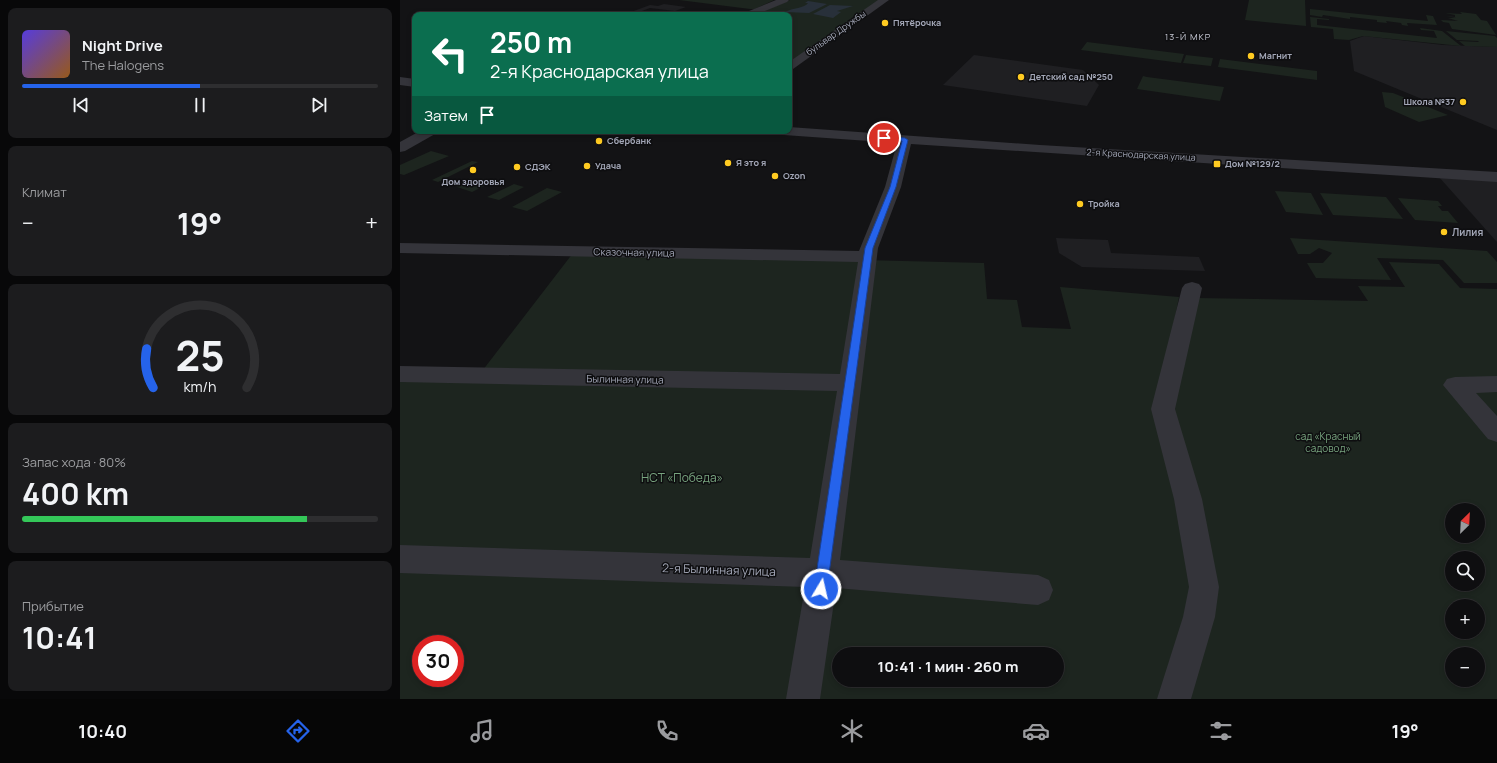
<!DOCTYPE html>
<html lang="ru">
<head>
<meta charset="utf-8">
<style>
  :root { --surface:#0e0e10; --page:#1c1c1e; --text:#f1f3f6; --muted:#9b9c9f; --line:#2e2e30; --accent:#2563eb }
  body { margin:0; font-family:Manrope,sans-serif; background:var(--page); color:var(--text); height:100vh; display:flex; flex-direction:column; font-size:15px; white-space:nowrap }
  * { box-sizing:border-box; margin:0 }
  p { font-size:13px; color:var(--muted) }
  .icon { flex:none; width:22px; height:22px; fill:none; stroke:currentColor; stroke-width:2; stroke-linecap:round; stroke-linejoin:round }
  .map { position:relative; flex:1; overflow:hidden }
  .sheet { display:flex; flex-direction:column; gap:8px; padding:8px; background:#080809; width:400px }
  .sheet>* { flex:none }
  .hud { position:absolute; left:12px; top:12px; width:380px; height:122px; border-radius:8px; box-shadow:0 2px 6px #0003,0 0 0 1px var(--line); background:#0b6e4f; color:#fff; overflow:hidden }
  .needle { width:26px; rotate:24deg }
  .buttons { position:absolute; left:1045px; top:503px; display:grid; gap:8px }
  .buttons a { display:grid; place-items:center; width:40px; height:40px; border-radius:50%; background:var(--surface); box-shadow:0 2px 6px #0003,0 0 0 1px var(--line); font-size:20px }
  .speed { position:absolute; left:12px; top:635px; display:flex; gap:8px; font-size:20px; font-weight:700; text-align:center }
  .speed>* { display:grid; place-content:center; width:52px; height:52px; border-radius:50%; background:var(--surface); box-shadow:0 2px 6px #0003,0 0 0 1px var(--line); line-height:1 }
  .speed .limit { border:6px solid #d22; background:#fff; color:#111 }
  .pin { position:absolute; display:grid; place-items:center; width:34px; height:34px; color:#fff; margin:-17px; border:2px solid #fff; border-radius:50%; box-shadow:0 1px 4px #0007 }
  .me { position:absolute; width:44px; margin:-22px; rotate:9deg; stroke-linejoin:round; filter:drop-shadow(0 0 3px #0008) }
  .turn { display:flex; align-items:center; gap:14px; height:84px; padding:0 12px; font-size:18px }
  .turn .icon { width:52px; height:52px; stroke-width:2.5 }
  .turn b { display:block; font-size:28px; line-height:34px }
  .then { display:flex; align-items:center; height:38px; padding:0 12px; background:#0003; gap:8px; font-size:15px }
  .big { font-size:30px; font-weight:700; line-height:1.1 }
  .sheet .card { flex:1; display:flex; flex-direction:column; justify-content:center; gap:6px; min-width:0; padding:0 14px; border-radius:8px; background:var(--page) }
  .sheet .dial { align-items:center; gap:0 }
  .dial svg { height:104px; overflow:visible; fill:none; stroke:var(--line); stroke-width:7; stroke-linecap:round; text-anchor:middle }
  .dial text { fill:var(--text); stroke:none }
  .song { display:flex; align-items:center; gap:12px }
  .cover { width:48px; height:48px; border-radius:6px; background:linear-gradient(135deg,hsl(250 70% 55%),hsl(30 70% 35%)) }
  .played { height:4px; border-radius:2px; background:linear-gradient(90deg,var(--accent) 50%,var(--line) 50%) }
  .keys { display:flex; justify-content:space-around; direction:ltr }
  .heat { display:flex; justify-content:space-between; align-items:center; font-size:22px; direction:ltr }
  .charge { height:6px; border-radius:3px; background:linear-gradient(90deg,#34c759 80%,var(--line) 0) }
  .trip { position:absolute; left:432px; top:647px; width:232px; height:40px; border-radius:20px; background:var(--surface); box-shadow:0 2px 6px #0003,0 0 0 1px var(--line); font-weight:700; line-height:40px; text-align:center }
  .tab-bar { display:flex; height:64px; justify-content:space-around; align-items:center; background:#060606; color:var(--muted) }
  .tab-bar .icon { width:28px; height:28px }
  .tab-bar .on { color:var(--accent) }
  .tab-bar b { font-size:18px; color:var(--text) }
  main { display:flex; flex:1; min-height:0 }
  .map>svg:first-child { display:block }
</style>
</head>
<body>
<main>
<section class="sheet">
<div class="card">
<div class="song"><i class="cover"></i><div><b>Night Drive</b><p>The Halogens</p></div></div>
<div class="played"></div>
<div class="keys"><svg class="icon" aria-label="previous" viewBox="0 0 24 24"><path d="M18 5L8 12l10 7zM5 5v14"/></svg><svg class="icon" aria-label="pause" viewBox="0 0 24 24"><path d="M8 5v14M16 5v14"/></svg><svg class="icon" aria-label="next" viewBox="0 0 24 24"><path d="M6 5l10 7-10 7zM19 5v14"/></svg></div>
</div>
<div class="card"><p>Климат</p>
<div class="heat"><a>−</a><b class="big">19°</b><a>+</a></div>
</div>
<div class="card dial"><svg viewBox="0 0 100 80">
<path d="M14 69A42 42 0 1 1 86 69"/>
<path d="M14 69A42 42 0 0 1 9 39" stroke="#2563eb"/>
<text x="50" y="56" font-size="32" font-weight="700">25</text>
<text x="50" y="72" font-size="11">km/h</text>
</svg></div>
<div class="card"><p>Запас хода · 80%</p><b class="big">400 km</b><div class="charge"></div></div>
<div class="card"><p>Прибытие</p><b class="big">10:41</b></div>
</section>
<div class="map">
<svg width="1097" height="699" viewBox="0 0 1097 699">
  <rect width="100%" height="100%" fill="#131315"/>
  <g fill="#1f1f22">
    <path d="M 264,4 L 286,7 L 275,11 L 250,8 L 231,15 L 223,15 L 250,5 L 258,6 Z"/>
    <path d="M 964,36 L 1043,45 L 1097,47 L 1097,130 L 954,71 L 950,41 Z"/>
    <path d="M 574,55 L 683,70 L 699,85 L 687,106 L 543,85 Z"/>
    <path d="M 1039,177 L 1097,181 L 1097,242 Z"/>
    <path d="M 656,238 L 708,240 L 711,253 L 799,257 L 805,271 L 682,267 L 659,253 Z"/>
  </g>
  <g fill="#1d251f" fill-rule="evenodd">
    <path d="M 279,0 L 374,0 L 355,9 L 350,9 Z"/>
    <path d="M 390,0 L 481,0 L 389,64 L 389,15 L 354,15 Z"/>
    <path d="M 849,0 L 905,0 L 906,26 L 845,20 Z"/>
    <path d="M 910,9 L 1028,21 L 1026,15 L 1033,16 L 1037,25 L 1007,23 L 1008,26 L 1002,25 L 1001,23 L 986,21 L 987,23 L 977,22 L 977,20 L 950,17 L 950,19 L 923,15 L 922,17 L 910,15 Z"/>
    <path d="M 1060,12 L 1076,14 L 1081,20 L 1087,21 L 1096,35 L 1052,29 L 1049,23 L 1043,22 L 1041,20 L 1058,21 L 1048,18 L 1056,18 L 1046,16 L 1055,17 L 1055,15 L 1045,13 L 1062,14 Z"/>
    <path d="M 910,17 L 929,19 L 929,20 L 917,19 L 917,25 L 1037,38 L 1034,31 L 1021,30 L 1020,28 L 1042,31 L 1061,46 L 963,36 L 949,40 L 934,39 L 933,29 L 911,27 Z"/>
    <path d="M 1046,31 L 1095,36 L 1097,38 L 1097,47 L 1065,46 L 1059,41 L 1079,42 L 1078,41 L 1057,40 Z"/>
    <path d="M 687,42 L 784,54 L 781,63 L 681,50 Z"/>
    <path d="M 786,55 L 813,58 L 811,66 L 783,63 Z"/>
    <path d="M 820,59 L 917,71 L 917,80 L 818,67 Z"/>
    <path d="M 743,76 L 747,77 L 824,87 L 820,101 L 737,89 Z"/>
    <path d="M 982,92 L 993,93 L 1048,115 L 1019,122 L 985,107 Z"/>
    <path d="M 31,151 L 49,156 L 4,175 L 0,174 L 0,165 Z"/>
    <path d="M 72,161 L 78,162 L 38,182 L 32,180 Z"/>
    <path d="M 70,178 L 88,184 L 72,192 L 54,186 Z"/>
    <path d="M 114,184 L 124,187 L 99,200 L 87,197 Z"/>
    <path d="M 147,188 L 162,192 L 127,211 L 112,207 Z"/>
    <path d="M 875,191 L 911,193 L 923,215 L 886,212 Z"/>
    <path d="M 920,193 L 986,197 L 1003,219 L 933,215 Z"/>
    <path d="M 998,198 L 1038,201 L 1042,206 L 1038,206 L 1042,211 L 1048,211 L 1058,223 L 1015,220 Z"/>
    <path d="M 890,238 L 1087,251 L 1097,262 L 1097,283 L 1064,283 L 1043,260 L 977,258 L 991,280 L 916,278 L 907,263 L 923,263 L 932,253 L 919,248 L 910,254 L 898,254 Z"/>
    <path d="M 173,253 L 584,263 L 587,299 L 617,300 L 622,327 L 671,329 L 660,287 L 779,297 L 757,408 L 798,585 L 763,699 L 0,699 L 0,378 L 76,379 ZM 21,644 L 55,644 L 55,678 L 21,678 ZM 439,654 L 657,654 L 657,680 L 439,680 Z"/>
    <path d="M 989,262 L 1039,264 L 1060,288 L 1097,289 L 1097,699 L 785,699 L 815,601 L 769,409 L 797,298 L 968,301 L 958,286 L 1005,287 ZM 1052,510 L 1078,510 L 1078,536 L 1052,536 ZM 1052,558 L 1078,558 L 1078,584 L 1052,584 ZM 1052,606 L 1078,606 L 1078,632 L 1052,632 ZM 1052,654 L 1078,654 L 1078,680 L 1052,680 Z"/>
  </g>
  <g fill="#28303a">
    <path d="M 408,1 L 427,4 L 409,13 L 385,12 C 392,8 405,8 408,3 L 405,3 Z"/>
    <path d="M 430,5 L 453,6 L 437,11 L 441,12 L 433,18 L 413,14 Z"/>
  </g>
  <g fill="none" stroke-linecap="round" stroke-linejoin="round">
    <g fill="#34343a" fill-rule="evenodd">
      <path d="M 376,0 L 389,0 L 387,2 L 355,15 L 342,15 L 344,13 Z"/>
      <path d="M 478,0 L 489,0 L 393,69 L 389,70 L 389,62 Z"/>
      <path d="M 0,77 L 15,79 L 15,87 L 0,85 Z"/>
      <path d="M 389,127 L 640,145 L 1097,172 L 1097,182 L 511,144 L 501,187 L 478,248 L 440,560 L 638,575 L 649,580 L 653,590 L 649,600 L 638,605 L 436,588 L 420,699 L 386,699 L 405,587 L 0,573 L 0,545 L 410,558 L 437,391 L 0,382 L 0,366 L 440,374 L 458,262 L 0,253 L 0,243 L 459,251 L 485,187 L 497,143 L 384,135 L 379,134 L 377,131 L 389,131 Z"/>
      <path d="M 20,131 L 37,131 L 35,134 L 5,151 L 0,152 L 0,142 Z"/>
      <path d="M 792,282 L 799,284 L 802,288 L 775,409 L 802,499 L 819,587 L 815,617 L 791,699 L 757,699 L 783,617 L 789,587 L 774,499 L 751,409 L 782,288 L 785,284 Z"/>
      <path d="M 1097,376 L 1097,392 L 1076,393 L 1097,416 L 1097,442 L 1088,439 L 1043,385 L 1047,379 L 1055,377 Z"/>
    </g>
  </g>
  <path fill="#2563eb" stroke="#184099" d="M 484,136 L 505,138 L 508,140 L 496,187 L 473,248 L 427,589 L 425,593 L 421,595 L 416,593 L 414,589 L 465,248 L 490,187 L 502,141 L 482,139 L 481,138 Z"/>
  <g fill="#ffcb21" stroke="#0e0e10" stroke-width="1.5">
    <circle cx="485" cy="23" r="4"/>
    <circle cx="851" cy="56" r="4"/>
    <circle cx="621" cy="77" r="4"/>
    <circle cx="1063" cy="102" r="4"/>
    <circle cx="199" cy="141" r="4"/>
    <circle cx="328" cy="163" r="4"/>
    <rect x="813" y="160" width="8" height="8" rx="2"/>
    <circle cx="187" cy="166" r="4"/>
    <circle cx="117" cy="167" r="4"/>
    <circle cx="73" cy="170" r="4"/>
    <circle cx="375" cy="176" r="4"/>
    <circle cx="680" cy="204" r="4"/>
    <circle cx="1044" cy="232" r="4"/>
  </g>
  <g text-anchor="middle" stroke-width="3" stroke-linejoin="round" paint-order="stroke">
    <g font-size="9" font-weight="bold" fill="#a3a7b7" stroke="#0e0e10" text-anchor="start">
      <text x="493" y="26">Пятёрочка</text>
      <text x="859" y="59">Магнит</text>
      <text x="629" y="80">Детский сад №250</text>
      <text x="1055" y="105" text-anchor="end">Школа №37</text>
      <text x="207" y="144">Сбербанк</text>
      <text x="336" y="166">Я это я</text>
      <text x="825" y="167">Дом №129/2</text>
      <text x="195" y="169">Удача</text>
      <text x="125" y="170">СДЭК</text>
      <text x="383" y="179">Ozon</text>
      <text x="73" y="185" text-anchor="middle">Дом здоровья</text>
      <text x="688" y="207">Тройка</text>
    </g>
    <g font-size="9" fill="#a3a7b7" stroke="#0e0e10">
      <text transform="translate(436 33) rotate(-35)" y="3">бульвар Дружбы</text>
      <text transform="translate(741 155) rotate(3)" y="3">2-я Краснодарская улица</text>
    </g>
    <g font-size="9" letter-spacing="1" fill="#c5c7d2" stroke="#0e0e10">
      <text x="788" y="40">13-Й МКР</text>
    </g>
    <g font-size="10" font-weight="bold" fill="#a3a7b7" stroke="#0e0e10" text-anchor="start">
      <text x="1052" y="236">Лилия</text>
    </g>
    <g font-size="10" fill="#a3a7b7" stroke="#0e0e10">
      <text transform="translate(234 252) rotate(1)" y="4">Сказочная улица</text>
      <text transform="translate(225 379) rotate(1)" y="4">Былинная улица</text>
    </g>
    <g font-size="10" fill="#78a47f" stroke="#0e0e10">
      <text x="928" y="440">сад «Красный<tspan x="928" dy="12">садовод»</tspan></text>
    </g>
    <g font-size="12" fill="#78a47f" stroke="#0e0e10">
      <text x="282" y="482">НСТ «Победа»</text>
    </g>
    <g font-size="12" fill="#a3a7b7" stroke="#0e0e10">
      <text transform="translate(319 570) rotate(2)" y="4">2-я Былинная улица</text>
    </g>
  </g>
</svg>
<div class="buttons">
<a><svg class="needle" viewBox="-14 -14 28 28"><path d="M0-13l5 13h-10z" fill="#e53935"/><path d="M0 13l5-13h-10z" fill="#9b9c9f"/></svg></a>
<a><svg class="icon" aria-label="search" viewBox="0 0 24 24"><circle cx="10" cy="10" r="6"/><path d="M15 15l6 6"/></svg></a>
<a>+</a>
<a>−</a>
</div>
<div class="speed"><div class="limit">30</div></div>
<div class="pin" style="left:484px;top:138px;background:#d93025"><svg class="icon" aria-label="arrive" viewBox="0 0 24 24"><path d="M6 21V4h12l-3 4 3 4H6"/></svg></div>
<svg class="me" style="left:421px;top:589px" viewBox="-20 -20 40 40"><circle r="17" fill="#2563eb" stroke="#fff" stroke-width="3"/><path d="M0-11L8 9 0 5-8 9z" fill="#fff"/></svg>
<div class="trip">10:41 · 1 мин · 260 m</div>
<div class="hud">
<div class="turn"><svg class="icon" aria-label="left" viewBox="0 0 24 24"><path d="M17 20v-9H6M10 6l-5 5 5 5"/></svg><div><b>250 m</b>2-я Краснодарская улица</div></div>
<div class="then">Затем<svg class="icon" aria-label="arrive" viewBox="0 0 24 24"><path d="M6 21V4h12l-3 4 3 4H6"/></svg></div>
</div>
</div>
</main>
<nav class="tab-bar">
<b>10:40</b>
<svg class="icon on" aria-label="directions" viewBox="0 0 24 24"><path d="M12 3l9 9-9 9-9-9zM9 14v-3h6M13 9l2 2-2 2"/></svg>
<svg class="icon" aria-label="music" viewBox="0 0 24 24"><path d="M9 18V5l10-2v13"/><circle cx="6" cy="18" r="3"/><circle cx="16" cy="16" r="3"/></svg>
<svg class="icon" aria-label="phone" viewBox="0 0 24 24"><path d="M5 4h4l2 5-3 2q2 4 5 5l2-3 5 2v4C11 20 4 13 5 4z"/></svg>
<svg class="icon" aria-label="climate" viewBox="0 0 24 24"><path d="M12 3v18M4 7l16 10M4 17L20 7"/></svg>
<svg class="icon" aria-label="car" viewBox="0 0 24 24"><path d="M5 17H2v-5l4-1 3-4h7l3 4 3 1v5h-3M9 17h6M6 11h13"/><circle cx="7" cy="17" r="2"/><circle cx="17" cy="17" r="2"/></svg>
<svg class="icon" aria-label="filters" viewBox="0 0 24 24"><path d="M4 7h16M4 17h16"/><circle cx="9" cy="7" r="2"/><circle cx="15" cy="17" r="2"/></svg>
<b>19°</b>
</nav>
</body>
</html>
